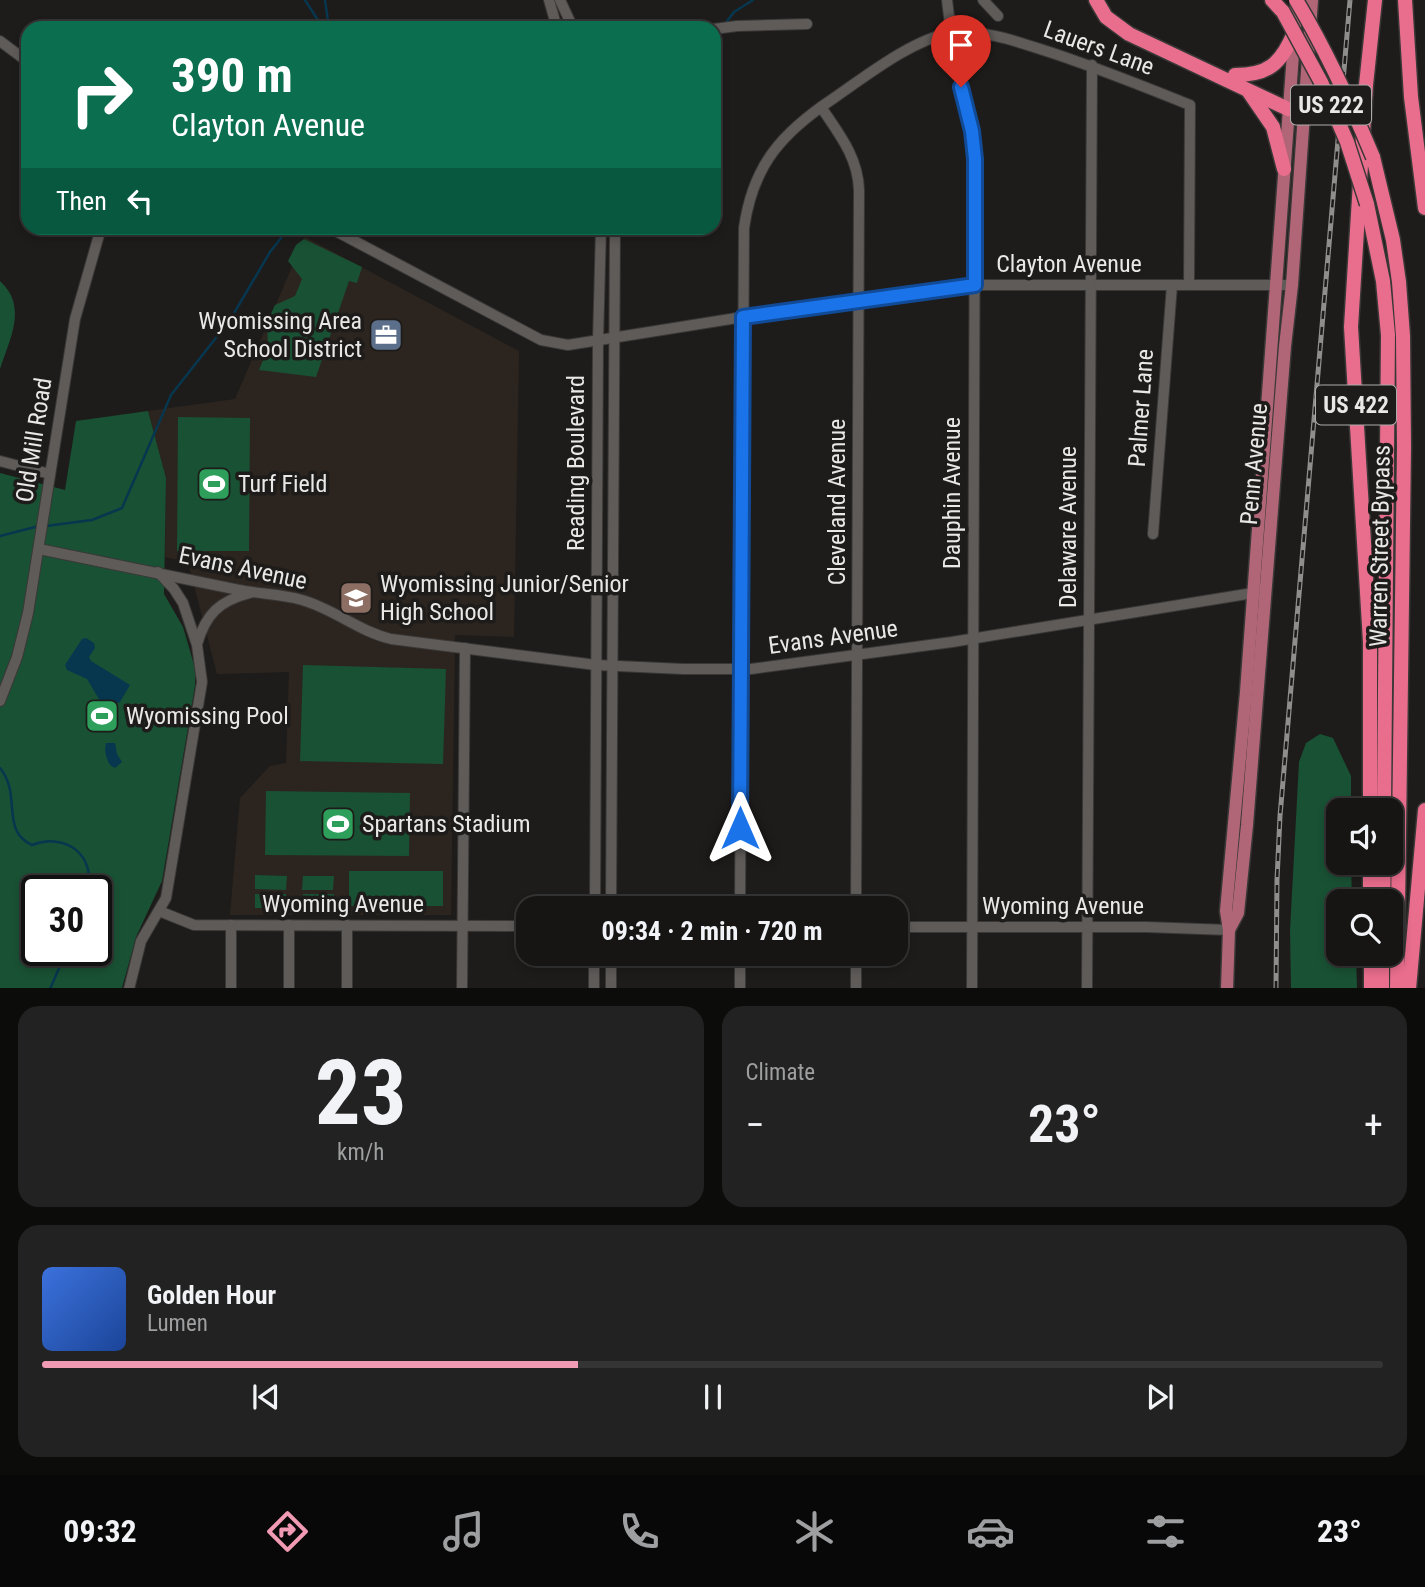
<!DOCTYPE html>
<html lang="en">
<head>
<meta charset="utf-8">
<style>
  :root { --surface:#161514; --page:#232222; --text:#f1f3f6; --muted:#9e9fa0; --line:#353434; --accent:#f19ab3 }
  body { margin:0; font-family:"Roboto Condensed",sans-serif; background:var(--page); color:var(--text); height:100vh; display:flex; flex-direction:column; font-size:26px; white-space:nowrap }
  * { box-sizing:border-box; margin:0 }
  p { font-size:23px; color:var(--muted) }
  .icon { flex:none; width:38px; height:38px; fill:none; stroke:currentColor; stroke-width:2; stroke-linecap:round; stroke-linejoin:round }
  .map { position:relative; height:988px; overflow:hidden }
  .panel { display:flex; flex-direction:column; gap:18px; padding:18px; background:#0c0c0b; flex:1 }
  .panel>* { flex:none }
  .guide { position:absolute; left:21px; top:21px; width:700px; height:214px; border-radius:21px; box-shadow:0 4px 10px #0003,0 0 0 2px var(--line); background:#0b6e4f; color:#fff; overflow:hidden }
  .controls { position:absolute; left:1326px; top:798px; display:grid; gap:14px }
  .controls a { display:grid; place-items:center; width:77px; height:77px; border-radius:14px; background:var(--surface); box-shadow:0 4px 10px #0003,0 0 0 2px var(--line); font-size:35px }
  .speed { position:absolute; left:21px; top:875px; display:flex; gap:14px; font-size:35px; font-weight:700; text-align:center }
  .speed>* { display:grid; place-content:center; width:91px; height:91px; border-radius:50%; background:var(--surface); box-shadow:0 4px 10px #0003,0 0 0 2px var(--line); line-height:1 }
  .speed .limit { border:4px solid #111; border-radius:10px; background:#fff; color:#111 }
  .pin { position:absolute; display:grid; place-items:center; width:60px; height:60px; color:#fff; margin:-72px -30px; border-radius:50% 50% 50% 0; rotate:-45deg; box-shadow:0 0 7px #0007 }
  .pin .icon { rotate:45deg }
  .me { position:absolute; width:77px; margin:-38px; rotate:0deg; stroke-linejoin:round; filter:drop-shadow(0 0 5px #0008) }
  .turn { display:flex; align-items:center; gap:24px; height:147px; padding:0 35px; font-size:32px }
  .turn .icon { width:91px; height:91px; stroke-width:2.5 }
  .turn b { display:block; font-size:49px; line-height:60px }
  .then { display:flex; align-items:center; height:66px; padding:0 35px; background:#0003; gap:14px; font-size:26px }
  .big { font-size:52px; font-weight:700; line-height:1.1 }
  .panel .card { flex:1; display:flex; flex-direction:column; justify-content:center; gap:10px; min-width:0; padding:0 24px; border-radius:21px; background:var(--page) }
  .panel .dial { align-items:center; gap:0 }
  .dial b { font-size:91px; line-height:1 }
  .song { display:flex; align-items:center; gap:21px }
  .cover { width:84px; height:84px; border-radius:10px; background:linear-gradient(135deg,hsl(220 70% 55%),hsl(220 70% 35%)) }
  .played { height:7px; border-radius:4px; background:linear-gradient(90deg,var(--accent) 40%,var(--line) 40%) }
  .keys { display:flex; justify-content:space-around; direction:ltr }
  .heat { display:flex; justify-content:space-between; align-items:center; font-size:38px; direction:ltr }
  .panel .tiles { flex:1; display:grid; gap:18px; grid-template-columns:1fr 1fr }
  .card:last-child { grid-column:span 2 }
  .trip { position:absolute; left:516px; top:896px; width:392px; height:70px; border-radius:21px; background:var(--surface); box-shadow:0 4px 10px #0003,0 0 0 2px var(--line); font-weight:700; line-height:70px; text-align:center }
  .dock { display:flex; height:112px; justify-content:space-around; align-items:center; background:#090808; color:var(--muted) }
  .dock .icon { width:49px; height:49px }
  .dock .current { color:var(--accent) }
  .dock b { font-size:32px; color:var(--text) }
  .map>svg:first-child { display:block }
</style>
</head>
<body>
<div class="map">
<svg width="1425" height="989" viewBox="0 0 1425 989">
  <rect width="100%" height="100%" fill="#1e1c1a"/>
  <path fill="#2c251f" d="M 305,237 L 519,351 L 514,637 L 455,635 L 451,915 L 230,915 L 240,798 L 270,766 L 286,763 L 289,672 L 217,674 L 188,562 L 165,557 L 166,478 L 148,411 L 235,399 Z"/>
  <g fill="#195134" fill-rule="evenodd">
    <path d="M 304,239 L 362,267 L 357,283 L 349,281 L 316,377 L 259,370 L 268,348 L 267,322 L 275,305 L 295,296 L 302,279 L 288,261 L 296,245 Z"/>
    <path d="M 0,281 C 28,307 10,338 0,369 Z"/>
    <path d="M 148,411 L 166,478 L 164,594 L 183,627 L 195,668 L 195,686 L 162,881 L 136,937 L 122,988 L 0,989 L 0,473 L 65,490 L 76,421 ZM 37,891 L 96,891 L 96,950 L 37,950 Z"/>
    <path d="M 178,417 L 250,418 L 249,551 L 177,551 Z"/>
    <path d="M 303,665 L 446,669 L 443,764 L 300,761 Z"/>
    <path d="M 1320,734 L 1333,738 L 1351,776 L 1351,810 L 1339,810 L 1339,863 L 1351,863 L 1352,901 L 1339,901 L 1339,954 L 1356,954 L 1357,988 L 1291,988 L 1290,931 L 1299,762 L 1306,743 Z"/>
    <path d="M 266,791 L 410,793 L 409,856 L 265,855 Z"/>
    <rect x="349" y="871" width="94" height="35"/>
    <path d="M 255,875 L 287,876 L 286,890 L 255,889 Z"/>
    <path d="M 303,876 L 334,876 L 333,890 L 302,890 Z"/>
    <rect x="255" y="894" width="31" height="14"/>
    <rect x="303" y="894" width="31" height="14"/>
  </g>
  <g fill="#07364f">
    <path d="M 86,638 L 94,643 L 95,648 L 89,657 L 91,661 L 130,685 L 120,702 L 110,706 L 100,701 L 87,679 L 67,670 L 65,665 L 82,639 Z"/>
    <path d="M 106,743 L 115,743 L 117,754 L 122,762 L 115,768 L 110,765 C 106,758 104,751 106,743 Z"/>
  </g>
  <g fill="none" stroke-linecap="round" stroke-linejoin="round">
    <g stroke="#07364f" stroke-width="2.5">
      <path d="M 305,0 L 323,28"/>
      <path d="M 325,0 L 329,28"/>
      <path d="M 724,25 L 734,12 L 753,0"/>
      <path d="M 46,526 L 92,520 L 122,508 L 171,395 L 230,320 L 270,252 L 281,238 L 285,228"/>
      <path d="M 0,536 L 39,526"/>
      <path d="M 0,768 C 22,794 0,831 32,845 C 65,832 97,855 87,891"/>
      <path d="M 96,924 L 109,924"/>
      <path d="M 50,989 L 67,950"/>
    </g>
    <defs>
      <g id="minor">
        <path d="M 549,0 L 557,28"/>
        <path d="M 560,0 L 573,28"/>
        <path d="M 947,0 L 951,33 L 972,131 L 975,159 L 972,989"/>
        <path d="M 983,0 L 998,16"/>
        <path d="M 714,29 L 737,26 L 807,24"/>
        <path d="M 0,41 L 28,62"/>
        <path d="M 821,107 C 839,134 858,157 859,190 L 856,908"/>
        <path d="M 330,228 L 541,340 L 568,345 L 743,317 L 975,285 L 1292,285"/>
        <path d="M 0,461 L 50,474"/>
        <path d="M 1153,534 L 1172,285"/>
        <path d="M 39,549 C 105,562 172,576 239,590 C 260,594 282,594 302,600 C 334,609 358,631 391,639 L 596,665 L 683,669 L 751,669 L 952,642 L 1259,592"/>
        <path d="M 197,644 C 206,614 219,601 250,593"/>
        <path d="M 0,701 L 17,657 L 28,613 L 75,319 L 101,228"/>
        <path d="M 595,908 L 598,341 L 601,228"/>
        <path d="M 611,908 L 615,228"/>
        <path d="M 740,908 L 744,228 C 753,164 783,132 834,98 C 866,76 913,39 951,33 C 979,29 1013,40 1040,49 C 1091,65 1140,85 1190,105 L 1189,285"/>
        <path d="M 159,911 L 194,925 L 528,926"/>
        <path d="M 231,925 L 231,989"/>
        <path d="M 347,925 L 347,989"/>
        <path d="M 896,927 L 1146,927 L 1229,930"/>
        <path d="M 611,954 L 611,989"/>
        <path d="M 129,989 L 141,941 L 166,898 L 202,682 L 197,645 L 183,603 L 174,589 L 158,572"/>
        <path d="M 289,989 L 289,925"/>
        <path d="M 462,989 L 465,648"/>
        <path d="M 594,989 L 594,954"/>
        <path d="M 740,989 L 740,954"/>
        <path d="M 856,989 L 856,954"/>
        <path d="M 1087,989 L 1092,65"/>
      </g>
      <g id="major">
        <path d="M 1229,930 L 1238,913 L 1247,825 L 1285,346 L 1292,285 L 1312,0"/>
        <path d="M 1227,989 L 1229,930 L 1226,911 L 1246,692 L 1297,0"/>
      </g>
      <g id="highway">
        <path d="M 1096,0 L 1106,17 L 1129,34 L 1288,109 L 1304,111"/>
        <path d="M 1272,0 L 1283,12"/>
        <path d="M 1405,0 L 1411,97 L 1425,208"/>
        <path d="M 1235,75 C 1268,75 1281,64 1294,33"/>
        <path d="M 1249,92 L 1273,127 L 1284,169"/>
        <path d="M 1373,157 L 1393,240 L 1399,282 L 1403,336 L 1404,447 L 1397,989"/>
        <path d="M 1367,204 L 1383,281 L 1388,335 L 1384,810"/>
        <path d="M 1370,810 L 1370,642 L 1351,327 L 1366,85 L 1375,0"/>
        <path d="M 1370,863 L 1370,901"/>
        <path d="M 1383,901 L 1384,863"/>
        <path d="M 1371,954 L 1371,989"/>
        <path d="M 1382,989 L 1382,954"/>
        <path d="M 1409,989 L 1425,810"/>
      </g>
    </defs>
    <use href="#minor" stroke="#3a3837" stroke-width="12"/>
    <use href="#major" stroke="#3a3837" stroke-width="15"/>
    <use href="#highway" stroke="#3a3837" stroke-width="17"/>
    <use href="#minor" stroke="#5e5b59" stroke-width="10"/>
    <use href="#major" stroke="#b16678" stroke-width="12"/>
    <use href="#highway" stroke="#e96d8d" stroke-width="14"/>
    <defs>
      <path id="rail" d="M 1276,989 L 1277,880 L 1280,816 L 1350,0"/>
    </defs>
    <use href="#rail" stroke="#8f8e8c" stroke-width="5"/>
    <use href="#rail" stroke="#1e1c1a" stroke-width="2.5" stroke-dasharray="8" stroke-linecap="butt"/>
    <defs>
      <g id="highway-bridge">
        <path d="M 1296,0 C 1326,50 1350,102 1373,157"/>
        <path d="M 1283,12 L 1321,82 L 1347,142 L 1367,204"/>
      </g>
    </defs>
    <use href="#highway-bridge" stroke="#3a3837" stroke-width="17" stroke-linecap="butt"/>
    <use href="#highway-bridge" stroke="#e96d8d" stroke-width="14"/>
  </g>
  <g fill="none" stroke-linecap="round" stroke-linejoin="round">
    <defs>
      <path id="route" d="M 740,828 L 743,317 L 975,285 L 975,159 L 972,131 L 961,87"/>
    </defs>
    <use href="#route" stroke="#114b97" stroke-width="18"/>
    <use href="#route" stroke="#1a73e8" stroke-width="12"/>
  </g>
  <defs>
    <symbol id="office-square" viewBox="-11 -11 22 22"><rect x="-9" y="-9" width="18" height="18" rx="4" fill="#5c6f8a" stroke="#1e1c1a"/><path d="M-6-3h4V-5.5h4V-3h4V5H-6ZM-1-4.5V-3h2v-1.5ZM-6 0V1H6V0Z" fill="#fff"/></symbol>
    <symbol id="stadium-square" viewBox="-11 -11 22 22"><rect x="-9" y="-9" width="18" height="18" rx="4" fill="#2e9e5b" stroke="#1e1c1a"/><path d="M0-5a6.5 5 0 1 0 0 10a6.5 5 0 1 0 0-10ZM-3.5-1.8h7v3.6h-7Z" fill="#fff"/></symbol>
    <symbol id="school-square" viewBox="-11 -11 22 22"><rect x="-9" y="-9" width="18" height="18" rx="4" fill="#8d6e63" stroke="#1e1c1a"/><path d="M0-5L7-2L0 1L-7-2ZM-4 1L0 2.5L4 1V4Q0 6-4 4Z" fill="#fff"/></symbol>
  </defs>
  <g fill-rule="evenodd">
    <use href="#office-square" x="367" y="316" width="38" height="38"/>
    <use href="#stadium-square" x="195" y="465" width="38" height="38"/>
    <use href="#school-square" x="337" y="579" width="38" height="38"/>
    <use href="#stadium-square" x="83" y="697" width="38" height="38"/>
    <use href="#stadium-square" x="319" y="805" width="38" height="38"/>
  </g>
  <g text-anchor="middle" stroke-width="7" stroke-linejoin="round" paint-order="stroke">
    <g fill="#1e1c1a" stroke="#acaba9" stroke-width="2">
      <rect x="1291" y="85.5" width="80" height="39" rx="5"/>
      <rect x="1316" y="385.5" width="80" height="39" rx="5"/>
    </g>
    <g font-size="23" font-weight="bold" fill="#e9e8e6">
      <text x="1331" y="113">US 222</text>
      <text x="1356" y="413">US 422</text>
    </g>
    <g font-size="24" fill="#e9e8e6" stroke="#1e1c1a">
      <text transform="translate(1099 48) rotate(20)" y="8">Lauers Lane</text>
      <text x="1069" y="272">Clayton Avenue</text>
      <text transform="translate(1141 408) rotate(-86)" y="8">Palmer Lane</text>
      <text transform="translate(34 440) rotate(-81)" y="8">Old Mill Road</text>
      <text transform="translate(576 463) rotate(-90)" y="8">Reading Boulevard</text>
      <text transform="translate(1254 464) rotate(-85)" y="8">Penn Avenue</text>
      <text transform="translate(952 493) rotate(-90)" y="8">Dauphin Avenue</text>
      <text transform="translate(837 502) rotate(-90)" y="8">Cleveland Avenue</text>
      <text transform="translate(1068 527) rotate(-90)" y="8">Delaware Avenue</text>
      <text transform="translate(1380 546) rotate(-89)" y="8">Warren Street Bypass</text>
      <text transform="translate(243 568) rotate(12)" y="8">Evans Avenue</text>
      <text transform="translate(833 637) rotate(-8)" y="8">Evans Avenue</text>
      <text x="343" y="912">Wyoming Avenue</text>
      <text x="1063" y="914">Wyoming Avenue</text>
    </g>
    <g font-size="24" fill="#e9e8e6" stroke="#1e1c1a" text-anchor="start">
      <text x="362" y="329" text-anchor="end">Wyomissing Area<tspan x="362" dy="28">School District</tspan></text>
      <text x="238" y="492">Turf Field</text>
      <text x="380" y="592">Wyomissing Junior/Senior<tspan x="380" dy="28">High School</tspan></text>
      <text x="126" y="724">Wyomissing Pool</text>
      <text x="362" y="832">Spartans Stadium</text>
    </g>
  </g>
</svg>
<div class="controls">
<a><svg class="icon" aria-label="sound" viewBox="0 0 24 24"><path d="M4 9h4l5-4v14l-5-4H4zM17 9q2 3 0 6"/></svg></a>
<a><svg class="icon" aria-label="search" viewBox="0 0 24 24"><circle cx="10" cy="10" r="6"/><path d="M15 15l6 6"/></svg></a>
</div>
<div class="speed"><div class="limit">30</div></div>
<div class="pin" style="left:961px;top:87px;background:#d93025"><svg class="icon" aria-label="arrive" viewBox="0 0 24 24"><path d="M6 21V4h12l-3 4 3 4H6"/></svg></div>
<svg class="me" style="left:740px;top:828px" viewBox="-20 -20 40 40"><path d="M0-17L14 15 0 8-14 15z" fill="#1a73e8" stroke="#fff" stroke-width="4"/></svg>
<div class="trip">09:34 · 2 min · 720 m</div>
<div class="guide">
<div class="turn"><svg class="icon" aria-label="right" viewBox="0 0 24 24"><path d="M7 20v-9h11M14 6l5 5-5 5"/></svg><div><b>390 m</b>Clayton Avenue</div></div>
<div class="then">Then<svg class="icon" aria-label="left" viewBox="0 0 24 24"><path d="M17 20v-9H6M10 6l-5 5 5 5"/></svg></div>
</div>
</div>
<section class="panel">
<div class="tiles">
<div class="card dial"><b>23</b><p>km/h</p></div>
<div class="card"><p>Climate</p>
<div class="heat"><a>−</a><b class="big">23°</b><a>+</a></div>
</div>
<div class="card">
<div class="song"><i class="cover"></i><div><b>Golden Hour</b><p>Lumen</p></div></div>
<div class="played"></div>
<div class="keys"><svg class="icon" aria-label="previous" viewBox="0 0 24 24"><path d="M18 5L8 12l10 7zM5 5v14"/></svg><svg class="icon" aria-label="pause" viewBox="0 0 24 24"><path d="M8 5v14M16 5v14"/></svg><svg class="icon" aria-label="next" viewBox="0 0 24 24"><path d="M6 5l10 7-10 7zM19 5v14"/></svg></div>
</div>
</div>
</section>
<nav class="dock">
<b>09:32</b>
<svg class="icon current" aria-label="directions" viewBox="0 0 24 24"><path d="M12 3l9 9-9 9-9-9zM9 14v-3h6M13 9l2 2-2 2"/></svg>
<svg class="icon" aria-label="music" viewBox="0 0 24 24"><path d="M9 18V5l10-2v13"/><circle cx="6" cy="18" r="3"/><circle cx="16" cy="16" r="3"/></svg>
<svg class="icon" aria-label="phone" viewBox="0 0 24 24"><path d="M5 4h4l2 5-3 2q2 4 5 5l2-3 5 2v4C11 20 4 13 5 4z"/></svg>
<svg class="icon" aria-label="climate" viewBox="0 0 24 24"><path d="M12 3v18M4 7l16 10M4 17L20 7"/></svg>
<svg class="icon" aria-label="car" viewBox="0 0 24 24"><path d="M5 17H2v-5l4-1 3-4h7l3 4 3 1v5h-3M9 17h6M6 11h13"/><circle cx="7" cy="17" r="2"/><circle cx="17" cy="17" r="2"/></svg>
<svg class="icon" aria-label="filters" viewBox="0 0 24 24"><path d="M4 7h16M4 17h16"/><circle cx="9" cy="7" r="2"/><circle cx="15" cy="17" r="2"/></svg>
<b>23°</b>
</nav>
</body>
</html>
